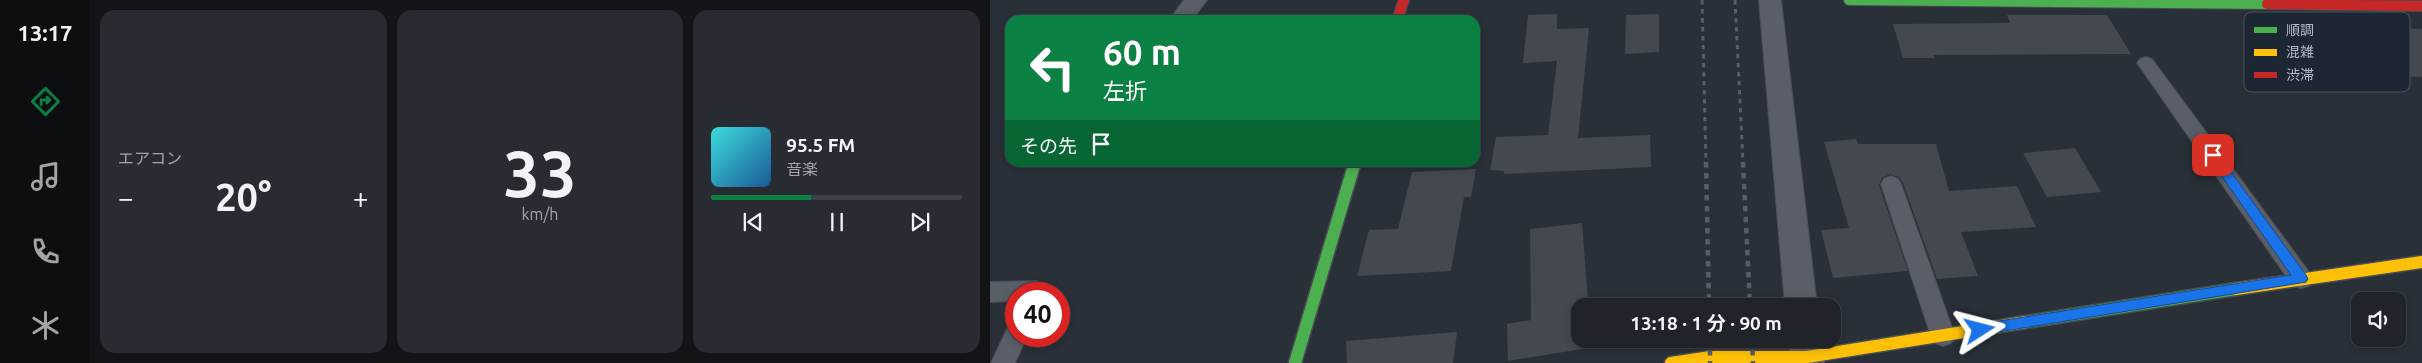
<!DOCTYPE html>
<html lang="ja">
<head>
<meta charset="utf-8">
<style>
  :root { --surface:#20242a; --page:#282c32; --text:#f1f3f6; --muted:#a2a4a8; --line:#3d4147; --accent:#0b8043 }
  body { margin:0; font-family:Ubuntu,"Noto Sans JP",sans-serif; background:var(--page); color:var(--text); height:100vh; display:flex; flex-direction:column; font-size:19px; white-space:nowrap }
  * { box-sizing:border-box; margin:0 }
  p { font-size:16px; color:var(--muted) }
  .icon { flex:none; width:28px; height:28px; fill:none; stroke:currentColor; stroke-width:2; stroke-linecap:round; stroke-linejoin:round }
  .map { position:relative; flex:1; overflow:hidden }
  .drawer { display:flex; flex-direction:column; gap:10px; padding:10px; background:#121417; width:900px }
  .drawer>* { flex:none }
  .hud { position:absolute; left:15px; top:15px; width:475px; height:152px; border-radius:15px; box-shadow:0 2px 8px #0003,0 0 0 1px var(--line); background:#0b8043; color:#fff; overflow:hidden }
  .buttons { position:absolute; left:1361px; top:292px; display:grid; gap:10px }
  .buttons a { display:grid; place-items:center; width:55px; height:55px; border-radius:10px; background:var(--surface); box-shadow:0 2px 8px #0003,0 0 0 1px var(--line); font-size:25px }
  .speed { position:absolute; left:15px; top:282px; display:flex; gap:10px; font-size:25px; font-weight:700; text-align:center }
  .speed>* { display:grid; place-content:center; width:65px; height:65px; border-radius:50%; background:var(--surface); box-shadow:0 2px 8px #0003,0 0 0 1px var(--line); line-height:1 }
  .speed .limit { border:8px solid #d22; background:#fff; color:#111 }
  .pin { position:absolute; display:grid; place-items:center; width:42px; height:42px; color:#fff; margin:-21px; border-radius:10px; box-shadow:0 2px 8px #0006 }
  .me { position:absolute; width:55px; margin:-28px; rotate:81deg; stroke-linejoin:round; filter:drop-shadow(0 0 4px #0008) }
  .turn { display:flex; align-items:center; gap:18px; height:105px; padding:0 15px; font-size:22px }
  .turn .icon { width:65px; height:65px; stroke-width:2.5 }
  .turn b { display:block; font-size:35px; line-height:42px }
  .then { display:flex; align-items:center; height:48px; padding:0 15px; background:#0003; gap:10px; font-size:19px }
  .big { font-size:38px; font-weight:700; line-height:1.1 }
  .drawer .widget { flex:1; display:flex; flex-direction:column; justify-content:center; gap:8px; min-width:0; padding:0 18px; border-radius:15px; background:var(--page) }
  .drawer .dial { align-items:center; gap:0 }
  .dial b { font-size:65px; line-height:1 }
  .song { display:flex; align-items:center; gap:15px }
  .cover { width:60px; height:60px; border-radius:8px; background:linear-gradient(135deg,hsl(180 70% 55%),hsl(210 70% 35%)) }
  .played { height:5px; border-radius:2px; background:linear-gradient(90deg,var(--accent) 40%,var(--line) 40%) }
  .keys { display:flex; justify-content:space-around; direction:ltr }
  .heat { display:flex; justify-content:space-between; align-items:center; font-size:28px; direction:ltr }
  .drawer .tiles { flex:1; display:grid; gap:10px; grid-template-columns:repeat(3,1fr) }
  .trip { position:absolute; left:581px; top:298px; width:270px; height:50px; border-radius:15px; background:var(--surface); box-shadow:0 2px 8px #0003,0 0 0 1px var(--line); font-weight:700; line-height:50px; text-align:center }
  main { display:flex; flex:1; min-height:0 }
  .tab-bar { display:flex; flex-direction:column; width:90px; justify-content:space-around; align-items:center; background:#0d0e11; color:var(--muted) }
  .tab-bar .icon { width:35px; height:35px }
  .tab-bar .current { color:var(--accent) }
  .tab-bar b { font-size:22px; color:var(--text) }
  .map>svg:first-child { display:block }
</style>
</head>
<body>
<main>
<nav class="tab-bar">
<b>13:17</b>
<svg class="icon current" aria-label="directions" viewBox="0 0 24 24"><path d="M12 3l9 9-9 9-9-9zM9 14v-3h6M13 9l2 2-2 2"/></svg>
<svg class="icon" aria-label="music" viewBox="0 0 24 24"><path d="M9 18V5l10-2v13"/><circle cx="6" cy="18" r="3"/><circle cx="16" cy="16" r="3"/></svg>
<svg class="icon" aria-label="phone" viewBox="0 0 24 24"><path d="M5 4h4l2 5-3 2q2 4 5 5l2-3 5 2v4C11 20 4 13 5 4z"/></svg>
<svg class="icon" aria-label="climate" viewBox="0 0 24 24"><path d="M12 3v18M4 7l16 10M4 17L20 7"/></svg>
</nav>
<section class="drawer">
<div class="tiles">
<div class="widget"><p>エアコン</p>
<div class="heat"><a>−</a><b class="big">20°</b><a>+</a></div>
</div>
<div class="widget dial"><b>33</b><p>km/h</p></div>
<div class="widget">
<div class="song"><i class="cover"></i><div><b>95.5 FM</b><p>音楽</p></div></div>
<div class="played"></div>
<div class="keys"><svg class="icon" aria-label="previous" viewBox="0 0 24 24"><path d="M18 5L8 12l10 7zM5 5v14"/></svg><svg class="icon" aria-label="pause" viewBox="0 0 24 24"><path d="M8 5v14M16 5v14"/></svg><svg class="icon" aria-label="next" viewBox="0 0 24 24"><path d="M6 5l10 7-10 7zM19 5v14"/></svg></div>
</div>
</div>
</section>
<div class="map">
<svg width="1432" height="363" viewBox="0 0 1432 363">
  <rect width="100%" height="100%" fill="#2a3038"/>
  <g fill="#444950">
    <path d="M 567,14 L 567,29 L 599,28 L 588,138 L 660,135 L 661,167 L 514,174 L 514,171 L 500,170 L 506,137 L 558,135 L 567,61 L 533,63 L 538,15 Z"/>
    <path d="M 669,14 L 669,52 L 635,54 L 636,15 Z"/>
    <path d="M 1311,14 L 1395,18 L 1403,28 L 1432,29 L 1432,77 L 1372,73 L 1360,58 L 1339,56 Z"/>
    <path d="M 1017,15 L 1117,15 L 1141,54 L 944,55 L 944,58 L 913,58 L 903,24 L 1020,23 Z"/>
    <path d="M 866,139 L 868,144 L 946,144 L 959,191 L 1027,186 L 1046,227 L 971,232 L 988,276 L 947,279 L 913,183 L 909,177 L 900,174 L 892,178 L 889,185 L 918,271 L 843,278 L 831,230 L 859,228 L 834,142 Z"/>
    <path d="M 1085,148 L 1111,192 L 1057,197 L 1033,153 Z"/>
    <path d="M 486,169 L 481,197 L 474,197 L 461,271 L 367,276 L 379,230 L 408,229 L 422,172 Z"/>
    <path d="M 592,223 L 598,301 L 587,302 L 592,349 L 518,361 L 517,324 L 541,320 L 540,229 Z"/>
    <path d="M 467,332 L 463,363 L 357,363 L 356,341 Z"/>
  </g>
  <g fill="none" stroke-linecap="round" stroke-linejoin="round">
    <defs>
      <g id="lane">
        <path d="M 1156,57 L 1162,59 L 1319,272 L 1322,279 L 1319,286 L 1311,288 L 1303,286 L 1150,67 L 1147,63 L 1150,59 Z"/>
        <path d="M 901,176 L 908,179 L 911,184 L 965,336 L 961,343 L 953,346 L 945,343 L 941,336 L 891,184 L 894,179 Z"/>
        <path d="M 46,281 L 54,284 L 57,291 L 56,294 L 26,294 L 26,301 L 0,302 L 0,282 Z"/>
        <path d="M 26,324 L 26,336 L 37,336 L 25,363 L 1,363 L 18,327 Z"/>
      </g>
      <g id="street">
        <path d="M 194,0 L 217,0 L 202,20 L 179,20 Z"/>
        <path d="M 769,0 L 791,0 L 827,306 L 795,306 Z"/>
        <path d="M 799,339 L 831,339 L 834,363 L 800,363 Z"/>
      </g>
      <path id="fast-far1" d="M 859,0 L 1277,4"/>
      <g id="fast">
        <path d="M 1036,322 L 1246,289"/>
        <path d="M 305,363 L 365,162"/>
      </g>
      <g id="slow">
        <path d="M 1246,289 L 1432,262"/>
        <path d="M 681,363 L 720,357 L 817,357 L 1036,322"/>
      </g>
      <g id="jam">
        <path d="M 1277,4 L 1432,6"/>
        <path d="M 407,20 L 414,0"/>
      </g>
    </defs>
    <use href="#lane" stroke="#484c53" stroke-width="2"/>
    <use href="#street" stroke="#484c53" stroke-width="2"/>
    <use href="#fast-far1" stroke="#484c53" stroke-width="12"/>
    <use href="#fast" stroke="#484c53" stroke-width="15"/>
    <use href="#slow" stroke="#484c53" stroke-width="15"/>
    <use href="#jam" stroke="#484c53" stroke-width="12"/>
    <use href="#lane" fill="#5a5e66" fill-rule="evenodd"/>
    <use href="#street" fill="#5a5e66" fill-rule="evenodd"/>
    <use href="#fast-far1" stroke="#4caf50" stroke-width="10"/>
    <use href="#fast" stroke="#4caf50" stroke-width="12"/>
    <use href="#slow" stroke="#ffc107" stroke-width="12"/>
    <use href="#jam" stroke="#c62828" stroke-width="10"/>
    <g stroke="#595d64" stroke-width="3" stroke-dasharray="4.5 4.5" stroke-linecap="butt">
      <path d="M 712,0 L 716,163"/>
      <path d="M 745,0 L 753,163"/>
    </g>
    <g stroke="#595d64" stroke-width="4.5" stroke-dasharray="5.5 5.5" stroke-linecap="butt">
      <path d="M 716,162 L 719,306"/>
      <path d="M 753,162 L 760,306"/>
      <path d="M 720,339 L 720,363"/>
      <path d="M 762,339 L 763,363"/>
    </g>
  </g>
  <path fill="#1a73e8" stroke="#114b97" d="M 1223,151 L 1227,153 L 1316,275 L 1318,279 L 1316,282 L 990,335 L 986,334 L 984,330 L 986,325 L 990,324 L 1301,275 L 1219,158 L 1217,155 Z"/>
  <rect x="1254" y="12" width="166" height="80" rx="8" fill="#1d2633" stroke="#4a5360" stroke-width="1"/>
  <rect x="1264" y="27" width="23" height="6" fill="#4caf50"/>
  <rect x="1264" y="49" width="23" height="7" fill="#ffc107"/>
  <rect x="1264" y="72" width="23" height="6" fill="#c62828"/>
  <g font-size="14" fill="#b4bcc9">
    <text x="1296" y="35">順調</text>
    <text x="1296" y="57">混雑</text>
    <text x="1296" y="80">渋滞</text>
  </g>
</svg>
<div class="buttons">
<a><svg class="icon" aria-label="sound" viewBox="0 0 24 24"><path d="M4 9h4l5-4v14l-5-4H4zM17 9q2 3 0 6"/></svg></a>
</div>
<div class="speed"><div class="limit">40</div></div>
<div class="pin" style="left:1223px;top:155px;background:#d93025"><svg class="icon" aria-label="arrive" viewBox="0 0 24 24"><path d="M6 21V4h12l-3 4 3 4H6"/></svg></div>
<svg class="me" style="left:990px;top:330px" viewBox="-20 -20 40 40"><path d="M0-17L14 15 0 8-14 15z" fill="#1a73e8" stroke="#fff" stroke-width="4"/></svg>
<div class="trip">13:18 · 1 分 · 90 m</div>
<div class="hud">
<div class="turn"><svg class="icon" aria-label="left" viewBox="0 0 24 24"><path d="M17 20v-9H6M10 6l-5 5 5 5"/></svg><div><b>60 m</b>左折</div></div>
<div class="then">その先<svg class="icon" aria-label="arrive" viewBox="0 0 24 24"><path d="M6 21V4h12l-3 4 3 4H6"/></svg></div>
</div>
</div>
</main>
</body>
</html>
